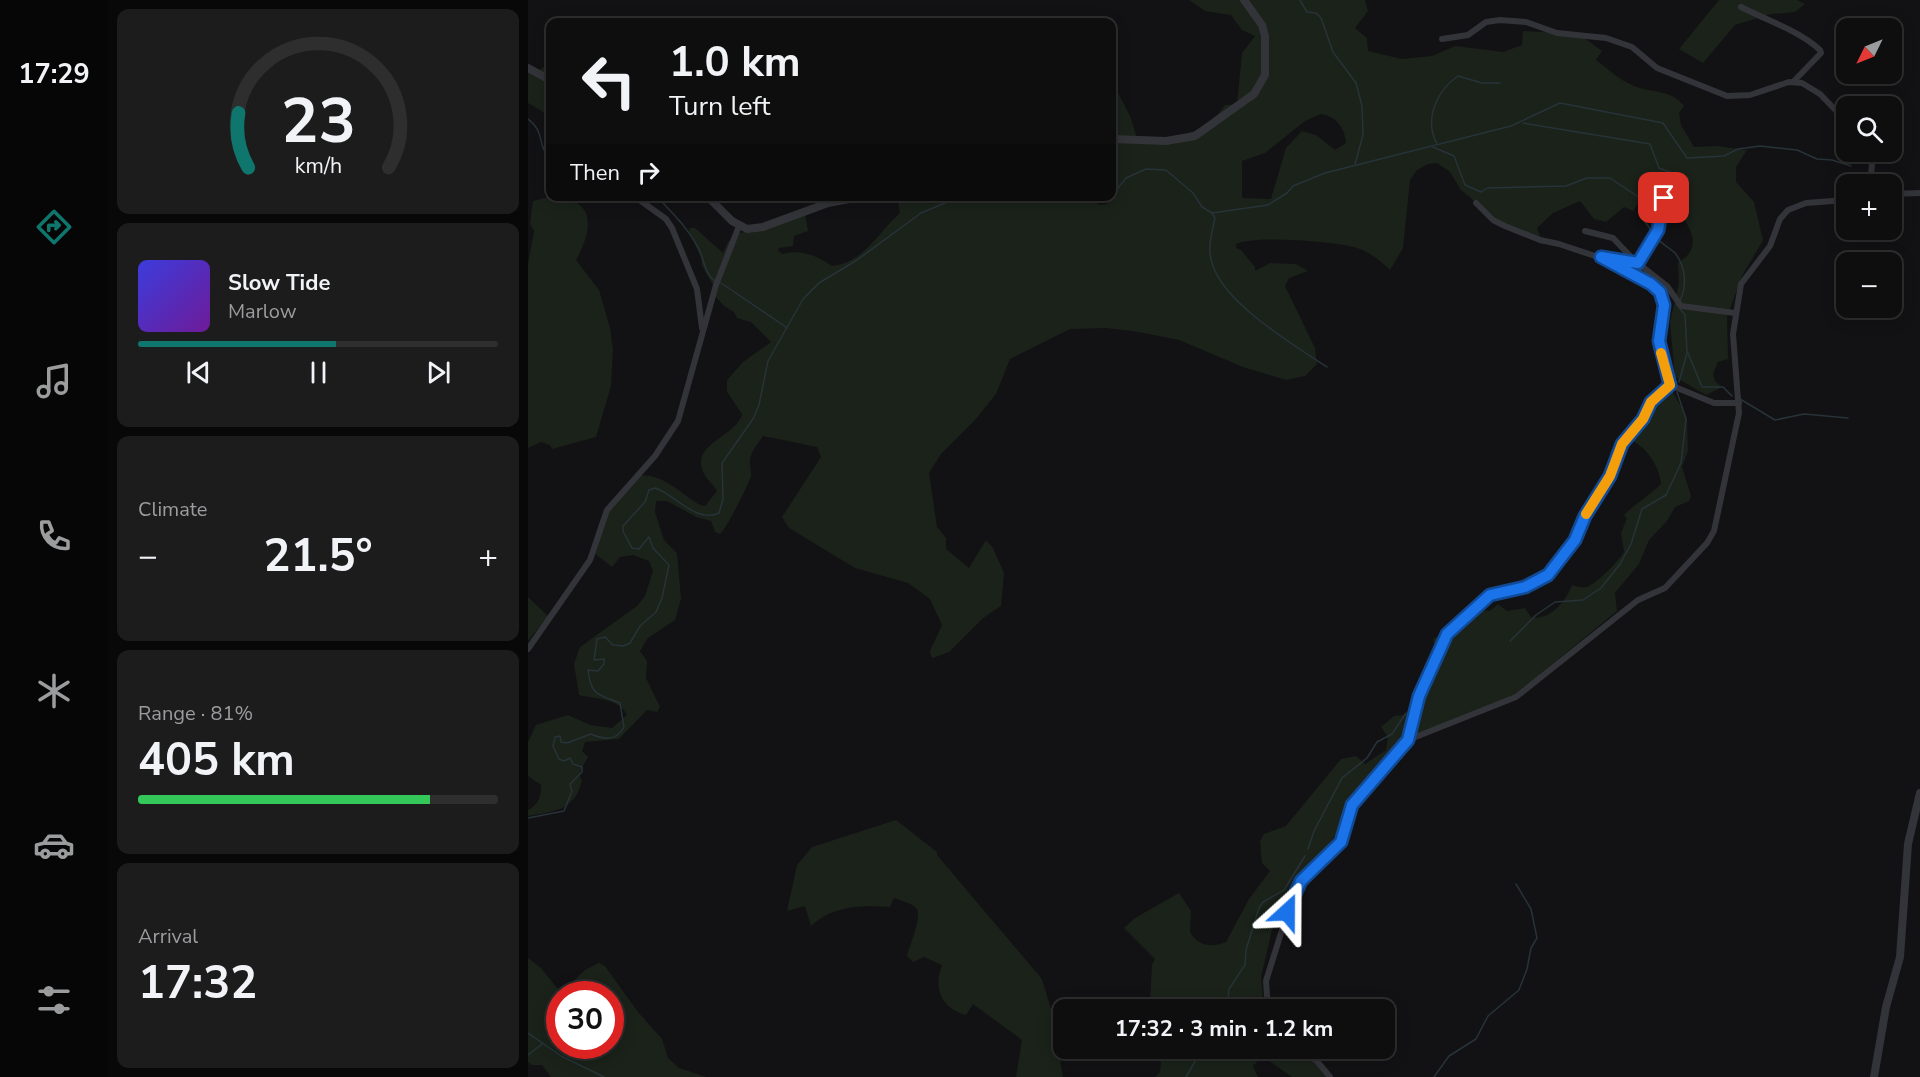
<!DOCTYPE html>
<html lang="en">
<head>
<meta charset="utf-8">
<style>
  :root { --surface:#0e0e0f; --page:#1c1c1d; --text:#f1f3f6; --muted:#9b9c9e; --line:#2e2e2f; --accent:#0f766e }
  body { margin:0; font-family:"Nunito Sans",sans-serif; background:var(--page); color:var(--text); height:100vh; display:flex; flex-direction:column; font-size:22px; white-space:nowrap }
  * { box-sizing:border-box; margin:0 }
  p { font-size:20px; color:var(--muted) }
  .icon { flex:none; width:33px; height:33px; fill:none; stroke:currentColor; stroke-width:2; stroke-linecap:round; stroke-linejoin:round }
  .map { position:relative; flex:1; overflow:hidden }
  .details { display:flex; flex-direction:column; gap:9px; padding:9px; background:#080808; width:420px }
  .details>* { flex:none }
  .hud { position:absolute; left:18px; top:18px; width:570px; height:183px; border-radius:12px; box-shadow:0 3px 15px #0003,0 0 0 2px var(--line); background:#0e0e0f; color:var(--text); overflow:hidden }
  .needle { width:39px; rotate:227deg }
  .controls { position:absolute; left:1308px; top:18px; display:grid; gap:12px }
  .controls a { display:grid; place-items:center; width:66px; height:66px; border-radius:12px; background:var(--surface); box-shadow:0 3px 15px #0003,0 0 0 2px var(--line); font-size:30px }
  .speed { position:absolute; left:18px; top:981px; display:flex; gap:12px; font-size:30px; font-weight:700; text-align:center }
  .speed>* { display:grid; place-content:center; width:78px; height:78px; border-radius:50%; background:var(--surface); box-shadow:0 3px 15px #0003,0 0 0 2px var(--line); line-height:1 }
  .speed .limit { border:9px solid #d22; background:#fff; color:#111 }
  .pin { position:absolute; display:grid; place-items:center; width:51px; height:51px; color:#fff; margin:-26px; border-radius:12px; box-shadow:0 3px 9px #0006 }
  .me { position:absolute; width:66px; margin:-33px; rotate:24deg; stroke-linejoin:round; filter:drop-shadow(0 0 4px #0008) }
  .turn { display:flex; align-items:center; gap:21px; height:126px; padding:0 24px; font-size:27px }
  .turn .icon { width:78px; height:78px; stroke-width:2.5 }
  .turn b { display:block; font-size:42px; line-height:51px }
  .then { display:flex; align-items:center; height:57px; padding:0 24px; background:#0003; gap:12px; font-size:22px }
  .big { font-size:45px; font-weight:700; line-height:1.1 }
  .details .widget { flex:1; display:flex; flex-direction:column; justify-content:center; gap:9px; min-width:0; padding:0 21px; border-radius:12px; background:var(--page) }
  .details .dial { align-items:center; gap:0 }
  .dial svg { height:156px; overflow:visible; fill:none; stroke:var(--line); stroke-width:7; stroke-linecap:round; text-anchor:middle }
  .dial text { fill:var(--text); stroke:none }
  .song { display:flex; align-items:center; gap:18px }
  .cover { width:72px; height:72px; border-radius:9px; background:linear-gradient(135deg,hsl(240 70% 55%),hsl(280 70% 35%)) }
  .played { height:6px; border-radius:3px; background:linear-gradient(90deg,var(--accent) 55%,var(--line) 55%) }
  .keys { display:flex; justify-content:space-around; direction:ltr }
  .heat { display:flex; justify-content:space-between; align-items:center; font-size:33px; direction:ltr }
  .charge { height:9px; border-radius:4px; background:linear-gradient(90deg,#34c759 81%,var(--line) 0) }
  .trip { position:absolute; left:525px; top:999px; width:342px; height:60px; border-radius:12px; background:var(--surface); box-shadow:0 3px 15px #0003,0 0 0 2px var(--line); font-weight:700; line-height:60px; text-align:center }
  main { display:flex; flex:1; min-height:0 }
  .tab-bar { display:flex; flex-direction:column; width:108px; justify-content:space-around; align-items:center; background:#060606; color:var(--muted) }
  .tab-bar .icon { width:42px; height:42px }
  .tab-bar .selected { color:var(--accent) }
  .tab-bar b { font-size:27px; color:var(--text) }
  .map>svg:first-child { display:block }
</style>
</head>
<body>
<main>
<nav class="tab-bar">
<b>17:29</b>
<svg class="icon selected" aria-label="directions" viewBox="0 0 24 24"><path d="M12 3l9 9-9 9-9-9zM9 14v-3h6M13 9l2 2-2 2"/></svg>
<svg class="icon" aria-label="music" viewBox="0 0 24 24"><path d="M9 18V5l10-2v13"/><circle cx="6" cy="18" r="3"/><circle cx="16" cy="16" r="3"/></svg>
<svg class="icon" aria-label="phone" viewBox="0 0 24 24"><path d="M5 4h4l2 5-3 2q2 4 5 5l2-3 5 2v4C11 20 4 13 5 4z"/></svg>
<svg class="icon" aria-label="climate" viewBox="0 0 24 24"><path d="M12 3v18M4 7l16 10M4 17L20 7"/></svg>
<svg class="icon" aria-label="car" viewBox="0 0 24 24"><path d="M5 17H2v-5l4-1 3-4h7l3 4 3 1v5h-3M9 17h6M6 11h13"/><circle cx="7" cy="17" r="2"/><circle cx="17" cy="17" r="2"/></svg>
<svg class="icon" aria-label="filters" viewBox="0 0 24 24"><path d="M4 7h16M4 17h16"/><circle cx="9" cy="7" r="2"/><circle cx="15" cy="17" r="2"/></svg>
</nav>
<section class="details">
<div class="widget dial"><svg viewBox="0 0 100 80">
<path d="M14 69A42 42 0 1 1 86 69"/>
<path d="M14 69A42 42 0 0 1 9 41" stroke="#0f766e"/>
<text x="50" y="56" font-size="32" font-weight="700">23</text>
<text x="50" y="72" font-size="11">km/h</text>
</svg></div>
<div class="widget">
<div class="song"><i class="cover"></i><div><b>Slow Tide</b><p>Marlow</p></div></div>
<div class="played"></div>
<div class="keys"><svg class="icon" aria-label="previous" viewBox="0 0 24 24"><path d="M18 5L8 12l10 7zM5 5v14"/></svg><svg class="icon" aria-label="pause" viewBox="0 0 24 24"><path d="M8 5v14M16 5v14"/></svg><svg class="icon" aria-label="next" viewBox="0 0 24 24"><path d="M6 5l10 7-10 7zM19 5v14"/></svg></div>
</div>
<div class="widget"><p>Climate</p>
<div class="heat"><a>−</a><b class="big">21.5°</b><a>+</a></div>
</div>
<div class="widget"><p>Range · 81%</p><b class="big">405 km</b><div class="charge"></div></div>
<div class="widget"><p>Arrival</p><b class="big">17:32</b></div>
</section>
<div class="map">
<svg width="1392" height="1077" viewBox="0 0 1392 1077">
  <rect width="100%" height="100%" fill="#121214"/>
  <g fill="#1a221a" fill-rule="evenodd">
    <path d="M 661,0 L 837,0 L 840,11 L 827,28 L 839,38 L 840,51 L 874,59 L 904,56 L 927,46 L 975,52 L 994,45 L 995,31 L 1051,34 L 1074,51 L 1068,60 C 1079,68 1091,80 1104,85 C 1123,94 1142,88 1156,106 L 1151,113 L 1153,125 L 1166,147 L 1189,146 L 1219,150 L 1208,167 L 1208,182 L 1226,202 L 1235,240 L 1214,276 L 1199,317 L 1200,359 L 1190,362 L 1185,374 L 1187,381 L 1194,387 L 1178,395 L 1147,377 L 1142,322 L 1151,283 L 1150,263 C 1181,244 1156,220 1141,199 L 1147,193 L 1144,188 L 1141,190 L 1131,182 L 1121,181 C 1109,191 1114,202 1105,211 L 1096,207 L 1078,222 L 1066,219 L 1052,201 L 1025,213 L 1009,228 L 1014,241 L 1001,239 L 986,227 L 968,219 L 933,190 L 922,172 L 909,163 L 900,164 L 889,170 L 882,180 L 875,248 L 862,270 C 853,261 844,254 832,249 C 811,241 726,235 708,244 L 708,248 L 713,250 L 727,267 L 727,271 L 742,263 L 768,264 L 780,271 L 761,278 L 757,286 L 787,348 L 789,364 L 777,376 L 758,380 L 715,367 L 651,340 L 605,331 L 578,328 L 542,329 L 482,359 L 468,394 L 447,420 L 413,454 L 401,473 L 409,527 L 418,538 L 418,549 L 441,568 L 458,540 L 465,548 L 476,573 L 473,606 L 455,618 L 421,652 L 405,658 L 403,656 L 402,651 L 414,625 L 402,599 L 380,583 L 327,568 L 261,528 L 254,517 L 293,457 L 289,447 L 235,436 C 230,444 224,449 222,460 C 221,466 225,473 222,479 C 218,489 199,528 192,534 L 187,532 L 183,521 L 168,517 L 139,501 L 128,501 L 127,512 L 136,540 L 149,553 L 153,599 L 147,620 L 120,638 L 112,651 L 119,661 L 118,678 L 132,707 L 129,712 L 119,710 L 91,739 L 57,742 L 54,751 L 60,757 C 58,762 52,768 52,774 C 52,782 55,776 53,784 C 46,811 23,812 0,816 L 0,810 C 11,804 13,797 13,785 L 0,776 L 0,742 L 8,725 L 40,715 L 62,725 L 84,728 L 99,715 C 91,698 67,699 51,695 L 46,664 L 52,647 L 109,606 L 117,596 L 125,571 L 121,561 L 105,555 L 92,557 L 84,567 L 65,552 L 77,513 L 110,476 C 134,472 153,494 172,505 L 177,506 L 189,491 C 185,484 178,479 175,472 C 163,443 208,437 214,414 L 199,392 L 199,380 L 215,362 L 243,342 L 223,322 L 209,318 L 206,312 L 196,306 L 188,297 L 187,288 L 174,266 L 173,258 L 161,231 L 162,228 L 167,228 L 195,253 L 200,242 L 210,233 L 227,231 L 277,213 L 280,231 L 266,236 L 265,246 L 251,248 L 250,250 L 254,254 C 272,249 288,255 304,266 C 337,262 350,232 372,213 L 369,197 L 398,197 L 402,204 L 428,196 L 559,196 C 572,209 581,208 588,191 L 584,184 L 584,81 L 602,116 L 609,138 C 644,140 676,136 697,105 L 709,104 L 714,53 L 727,36 L 714,30 L 703,15 L 677,11 ZM 793,114 C 808,116 817,128 818,143 L 807,150 L 788,135 L 774,131 L 758,148 L 743,199 L 714,198 L 714,161 L 737,153 L 777,121 Z"/>
    <path d="M 1191,0 L 1269,0 L 1277,4 L 1267,12 L 1243,14 L 1207,25 L 1175,63 L 1151,49 Z"/>
    <path d="M 22,62 L 22,116 L 0,103 L 0,68 L 10,71 Z"/>
    <path d="M 20,197 C 67,196 67,226 48,260 L 71,290 L 82,328 L 85,349 L 83,386 L 68,437 L 24,449 L 22,445 L 13,442 L 0,448 L 0,264 L 6,231 L 2,224 L 5,201 Z"/>
    <path d="M 1144,390 L 1159,418 L 1160,451 L 1154,467 L 1163,496 L 1161,501 L 1147,507 L 1139,521 L 1121,540 L 1111,564 L 1087,593 L 1089,611 L 983,698 L 918,723 L 860,754 L 821,802 L 808,834 L 796,852 L 777,869 L 744,930 L 733,977 L 736,1009 L 633,1009 L 622,1003 L 624,965 L 627,959 L 596,928 L 607,918 L 651,893 L 663,911 L 662,932 C 670,946 684,948 698,942 L 721,899 L 742,871 L 734,863 L 732,841 L 736,834 L 758,826 L 813,759 L 828,756 L 837,764 L 858,750 L 860,737 L 853,727 L 866,716 L 877,715 L 883,711 L 909,657 L 905,639 L 927,625 L 950,600 L 955,610 L 962,611 L 970,604 L 979,611 L 997,608 L 1003,617 C 1021,622 1039,600 1044,585 C 1048,586 1054,588 1058,587 C 1066,587 1092,559 1096,552 L 1093,533 L 1099,518 L 1096,515 C 1108,503 1121,496 1133,484 C 1131,464 1116,443 1097,438 Z"/>
    <path d="M 0,597 L 20,616 L 0,641 Z"/>
    <path d="M 368,820 L 409,852 L 409,855 L 514,979 L 524,1012 L 535,1077 L 488,1077 L 494,1040 L 445,1004 L 438,1015 C 413,1008 405,988 414,965 L 396,957 L 385,962 L 379,956 C 381,947 395,915 388,908 C 383,903 372,900 366,898 L 362,907 C 335,905 305,905 283,926 L 277,906 L 259,911 L 269,865 L 284,847 Z"/>
    <path d="M 0,958 L 13,968 L 33,993 L 57,970 L 71,963 L 77,966 L 110,1012 L 134,1039 L 140,1058 L 151,1068 L 178,1077 L 23,1077 L 14,1065 L 4,1065 L 0,1062 ZM 32,994 L 82,994 L 82,1046 L 32,1046 Z"/>
    <path d="M 630,1048 L 754,1049 L 784,1060 L 798,1077 L 764,1077 L 734,1056 L 725,1066 L 730,1077 L 627,1077 L 632,1072 L 633,1063 L 628,1056 Z"/>
  </g>
  <g fill="none" stroke-linecap="round" stroke-linejoin="round">
    <g stroke="#273339" stroke-width="1.5">
      <path d="M 772,0 L 779,12 L 788,13 L 793,18 L 805,52 L 828,83 L 834,106 L 835,135 L 827,164"/>
      <path d="M 0,119 C 18,132 9,148 22,157"/>
      <path d="M 995,123 L 1122,144 L 1131,168 L 1161,179"/>
      <path d="M 909,144 C 896,120 908,91 930,76 L 954,83 L 972,83"/>
      <path d="M 905,147 L 926,156 L 937,185 L 953,192 L 959,188 L 1038,186 L 1059,178 L 1082,178 L 1115,200 L 1111,213 L 1125,233"/>
      <path d="M 129,196 C 146,216 158,225 171,249 C 177,261 176,274 188,282"/>
      <path d="M 569,196 L 581,199 L 598,178 L 618,169 L 638,170 L 665,193 L 674,207 L 684,213 L 740,205 L 759,193 L 765,186 L 797,173 L 983,126 L 1032,103 L 1135,123 L 1159,158 L 1196,156 L 1210,149 L 1232,146 L 1269,150 L 1289,159 L 1304,160 L 1323,166"/>
      <path d="M 684,213 L 687,218 C 684,233 679,248 684,263 C 695,303 766,345 799,367"/>
      <path d="M 1128,237 C 1133,244 1141,247 1147,253 C 1158,267 1159,285 1152,301"/>
      <path d="M 193,283 L 258,327"/>
      <path d="M 1149,305 L 1157,315 L 1159,353 L 1151,382"/>
      <path d="M 1160,353 L 1174,387 L 1195,387 L 1204,396"/>
      <path d="M 1212,399 L 1247,420 L 1276,414 L 1320,418"/>
      <path d="M 982,641 L 1008,615 L 1027,602 L 1055,600 L 1073,588 L 1092,564 L 1103,544 L 1114,509 L 1138,495 L 1153,463 L 1158,419 L 1149,392"/>
      <path d="M 0,818 L 36,811 L 44,791 L 42,784 L 54,772 L 54,767 L 45,764 L 42,758 L 36,761 L 31,759 L 25,746 L 27,737 L 32,736 L 33,742 L 39,743 L 63,734 C 76,740 89,741 96,727 L 92,703 C 70,694 63,696 60,670 L 70,671 L 76,664 L 76,659 L 66,660 L 69,639 L 77,637 L 85,645 L 95,646 L 102,643 L 112,626 L 128,612 L 134,598 L 141,565 L 125,548 L 121,537 L 111,549 L 104,548 L 95,531 L 95,526 L 117,502 L 121,490 L 127,488 C 147,494 168,524 191,513 L 195,499 L 194,463 L 225,419 L 231,405 L 240,361 L 275,299 L 291,283 L 329,260 L 393,213 L 434,196"/>
      <path d="M 780,849 L 786,831 L 814,778 L 839,758 L 849,742 L 864,734 L 878,713"/>
      <path d="M 699,1010 L 701,989 L 717,965 L 718,950 L 731,908 L 735,902 L 756,890 L 777,856"/>
      <path d="M 0,1033 L 33,1056 L 76,1077"/>
      <path d="M 0,1055 L 14,1044"/>
      <path d="M 658,1077 L 675,1048"/>
      <path d="M 906,1077 L 921,1056 L 948,1039 L 960,1016 L 991,990 L 999,969 L 1003,948 L 1009,938 L 1003,909 L 988,884"/>
    </g>
    <g stroke="#333439" stroke-width="6">
      <path d="M 1213,7 C 1240,21 1270,30 1292,50 L 1293,53 L 1266,81"/>
      <path d="M 914,39 L 940,35 L 958,22 L 972,20 L 998,22 L 1029,33 L 1078,38 L 1104,47 L 1129,68 L 1199,96 L 1222,95 L 1261,82 L 1274,83 L 1292,94 L 1318,121"/>
      <path d="M 1341,152 L 1344,165 L 1342,184"/>
      <path d="M 1364,194 L 1392,193"/>
      <path d="M 106,196 L 138,219 L 144,228 L 169,289 L 174,328"/>
      <path d="M 948,203 L 965,220 L 977,226 L 1012,240 L 1031,244 L 1079,260 L 1127,287 L 1136,301 L 1131,341 L 1142,385"/>
      <path d="M 1057,231 L 1085,238 L 1106,260 L 1139,286 L 1153,306 L 1207,313"/>
      <path d="M 1077,257 L 1110,263 L 1130,230 L 1136,198"/>
      <path d="M 1142,385 L 1186,403 L 1211,403"/>
      <path d="M 0,649 L 62,560 L 79,510 L 127,456 L 150,421 L 188,285 L 211,226"/>
      <path d="M 880,740 L 891,696 L 919,634 L 962,595 L 997,587 L 1020,575 L 1047,540 L 1059,512 L 1081,476 L 1094,444 L 1115,419 L 1123,402 L 1142,385"/>
      <path d="M 740,1010 L 738,981 L 764,898 L 773,881 L 810,846 L 824,805 L 873,747 L 880,740 L 988,697 L 1110,600 L 1137,588 L 1179,543 L 1186,531 L 1211,413 L 1205,334 L 1213,284 L 1242,246 L 1252,219 L 1260,210 L 1278,203 L 1318,200"/>
      <path d="M 757,1048 L 788,1060 L 802,1077"/>
    </g>
    <g stroke="#333439" stroke-width="8">
      <path d="M 0,68 L 22,80"/>
      <path d="M 584,139 L 638,141 L 667,136 L 726,94 L 737,75 L 737,36 L 734,25 L 716,0"/>
      <path d="M 179,196 L 204,221 L 219,229 L 235,227 L 300,203 L 337,196"/>
      <path d="M 1346,1077 L 1358,1007 L 1372,957 L 1380,844 L 1392,793"/>
    </g>
  </g>
  <g fill="none" stroke-linecap="round" stroke-linejoin="round">
    <defs>
      <path id="route" d="M 759,912 L 773,881 L 813,842 L 824,805 L 880,740 L 891,696 L 919,634 L 962,595 L 997,587 L 1020,575 L 1047,540 L 1057,516 L 1082,476 L 1094,444 L 1115,419 L 1123,402 L 1142,385 L 1131,341 L 1136,305 L 1132,292 L 1123,284 L 1073,257 L 1110,263 L 1130,230 L 1136,198"/>
    </defs>
    <use href="#route" stroke="#114b97" stroke-width="15"/>
    <use href="#route" stroke="#1a73e8" stroke-width="10"/>
    <path stroke="#f59e0b" stroke-width="10" d="M 1058,514 L 1082,476 L 1094,444 L 1115,419 L 1123,402 L 1142,385 L 1133,353"/>
  </g>
</svg>
<div class="controls">
<a><svg class="needle" viewBox="-14 -14 28 28"><path d="M0-13l5 13h-10z" fill="#e53935"/><path d="M0 13l5-13h-10z" fill="#9b9c9e"/></svg></a>
<a><svg class="icon" aria-label="search" viewBox="0 0 24 24"><circle cx="10" cy="10" r="6"/><path d="M15 15l6 6"/></svg></a>
<a>+</a>
<a>−</a>
</div>
<div class="speed"><div class="limit">30</div></div>
<div class="pin" style="left:1136px;top:198px;background:#d93025"><svg class="icon" aria-label="arrive" viewBox="0 0 24 24"><path d="M6 21V4h12l-3 4 3 4H6"/></svg></div>
<svg class="me" style="left:759px;top:912px" viewBox="-20 -20 40 40"><path d="M0-17L14 15 0 8-14 15z" fill="#1a73e8" stroke="#fff" stroke-width="4"/></svg>
<div class="trip">17:32 · 3 min · 1.2 km</div>
<div class="hud">
<div class="turn"><svg class="icon" aria-label="left" viewBox="0 0 24 24"><path d="M17 20v-9H6M10 6l-5 5 5 5"/></svg><div><b>1.0 km</b>Turn left</div></div>
<div class="then">Then<svg class="icon" aria-label="right" viewBox="0 0 24 24"><path d="M7 20v-9h11M14 6l5 5-5 5"/></svg></div>
</div>
</div>
</main>
</body>
</html>
